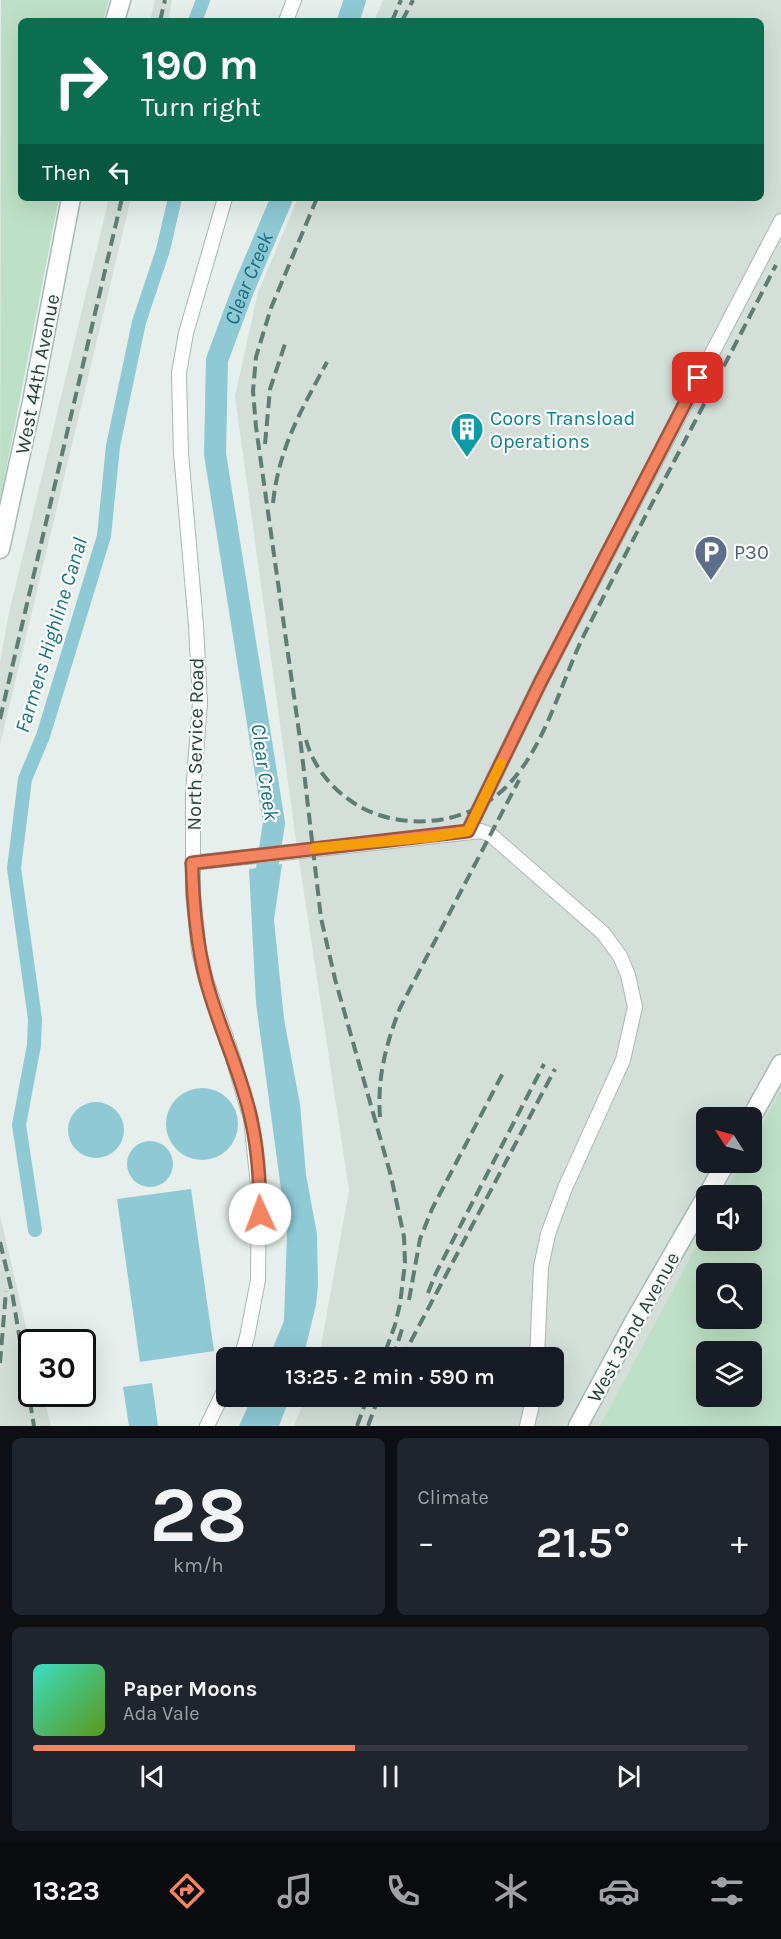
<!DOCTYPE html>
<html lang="en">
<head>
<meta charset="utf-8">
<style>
  :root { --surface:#171b24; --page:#20242c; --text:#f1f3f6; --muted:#9ea1a6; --line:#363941; --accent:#f4845f }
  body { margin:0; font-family:Karla,sans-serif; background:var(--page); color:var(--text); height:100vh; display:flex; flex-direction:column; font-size:22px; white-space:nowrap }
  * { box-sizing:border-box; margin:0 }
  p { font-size:20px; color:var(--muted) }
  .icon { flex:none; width:33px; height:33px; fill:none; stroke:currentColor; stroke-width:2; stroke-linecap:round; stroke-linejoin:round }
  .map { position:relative; height:1426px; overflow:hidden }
  .panel { display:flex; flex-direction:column; gap:12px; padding:12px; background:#0d0f14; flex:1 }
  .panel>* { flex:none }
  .guide { position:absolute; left:18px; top:18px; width:746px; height:183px; border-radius:9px; box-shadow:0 6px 24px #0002; background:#0b6e4f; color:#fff; overflow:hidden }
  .needle { width:39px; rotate:306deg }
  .fabs { position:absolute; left:696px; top:1107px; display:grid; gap:12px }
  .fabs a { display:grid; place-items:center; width:66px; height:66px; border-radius:9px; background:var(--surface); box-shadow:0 6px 24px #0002; font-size:30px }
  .speed { position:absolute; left:18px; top:1329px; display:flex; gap:12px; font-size:30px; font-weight:700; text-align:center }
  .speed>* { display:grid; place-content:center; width:78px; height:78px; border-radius:50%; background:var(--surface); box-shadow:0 6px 24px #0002; line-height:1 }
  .speed .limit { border:3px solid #111; border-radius:9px; background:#fff; color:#111 }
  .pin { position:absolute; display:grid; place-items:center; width:51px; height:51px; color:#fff; margin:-26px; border-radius:12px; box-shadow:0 3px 9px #0006 }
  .me { position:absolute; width:66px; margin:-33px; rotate:358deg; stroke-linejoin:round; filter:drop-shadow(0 0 4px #0008) }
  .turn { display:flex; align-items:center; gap:21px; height:126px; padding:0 24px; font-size:27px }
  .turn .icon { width:78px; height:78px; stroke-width:2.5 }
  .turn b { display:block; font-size:42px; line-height:51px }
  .then { display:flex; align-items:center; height:57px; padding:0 24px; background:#0003; gap:12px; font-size:22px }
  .big { font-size:45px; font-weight:600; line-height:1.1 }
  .panel .card { flex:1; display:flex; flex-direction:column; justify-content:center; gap:9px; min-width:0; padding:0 21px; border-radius:9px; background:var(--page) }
  .panel .dial { align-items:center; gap:0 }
  .dial b { font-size:78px; line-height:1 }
  .song { display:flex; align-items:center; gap:18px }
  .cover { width:72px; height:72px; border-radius:9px; background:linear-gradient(135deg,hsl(170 70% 55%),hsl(90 70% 35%)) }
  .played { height:6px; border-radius:3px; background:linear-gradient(90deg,var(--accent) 45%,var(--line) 45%) }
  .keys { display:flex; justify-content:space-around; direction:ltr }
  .heat { display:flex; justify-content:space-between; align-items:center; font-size:33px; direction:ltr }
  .panel .tiles { flex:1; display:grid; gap:12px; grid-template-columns:1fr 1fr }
  .card:last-child { grid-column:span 2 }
  .trip { position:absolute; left:216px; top:1347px; width:348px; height:60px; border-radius:9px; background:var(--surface); box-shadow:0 6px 24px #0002; font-weight:600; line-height:60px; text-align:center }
  .tab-bar { display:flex; height:96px; justify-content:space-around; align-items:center; background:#090b0e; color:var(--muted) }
  .tab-bar .icon { width:42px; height:42px }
  .tab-bar .selected { color:var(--accent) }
  .tab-bar b { font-size:27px; color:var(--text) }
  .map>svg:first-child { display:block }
</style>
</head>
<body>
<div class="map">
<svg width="781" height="1426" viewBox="0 0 781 1426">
  <rect width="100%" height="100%" fill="#e6efeb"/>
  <g fill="#d4dfda" fill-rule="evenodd">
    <path d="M 155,0 L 172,0 L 168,21 L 150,21 Z"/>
    <path d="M 383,0 L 781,0 L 781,1133 L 745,1195 L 706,1196 L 706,1240 L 612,1426 L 294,1426 L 306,1397 L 554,1396 L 554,1358 L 319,1357 L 349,1190 L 295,833 L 235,396 L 258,292 L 298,198 L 760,198 L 760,21 L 374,21 ZM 706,1118 L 752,1118 L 752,1162 L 706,1162 Z"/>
    <path d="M 109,198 L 131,198 L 0,745 L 0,662 L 9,613 Z"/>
    <path d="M 0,1215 L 31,1348 L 32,1394 L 43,1394 L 51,1426 L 0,1426 Z"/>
  </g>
  <g fill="#bfe0c8" fill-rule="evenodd">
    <path d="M 1,0 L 109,0 L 103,21 L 21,21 L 21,198 L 59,198 L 0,501 Z"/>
    <path d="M 781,1089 L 781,1426 L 600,1426 L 706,1228 L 706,1240 L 752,1240 L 752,1196 L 724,1195 L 742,1163 L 752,1162 L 752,1144 ZM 706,1274 L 752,1274 L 752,1318 L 706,1318 ZM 706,1352 L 752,1352 L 752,1396 L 706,1396 Z"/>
  </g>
  <g fill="#8ec9d4">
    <path d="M 282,864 L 274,920 L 284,1019 L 300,1104 L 306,1175 L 317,1234 L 318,1285 L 316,1305 L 303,1358 L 269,1357 L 284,1321 L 287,1234 L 256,1003 L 249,869 Z"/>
    <circle cx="202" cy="1124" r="36"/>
    <circle cx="96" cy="1130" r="28"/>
    <circle cx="150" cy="1164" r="23"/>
    <path d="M 191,1189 L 214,1351 L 140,1362 L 117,1199 Z"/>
    <path d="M 152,1383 L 158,1426 L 129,1426 L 123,1387 Z"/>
    <path d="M 252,1397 L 290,1397 L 279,1426 L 239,1426 Z"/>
  </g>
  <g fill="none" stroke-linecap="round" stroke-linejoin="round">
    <g stroke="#8ec9d4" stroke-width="14">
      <path d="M 195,21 L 203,0"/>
      <path d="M 35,1230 L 19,1125 L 34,1045 L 35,1019 L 14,868 L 25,779 L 43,736 L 104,536 L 113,446 L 139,322 L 163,250 L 175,198"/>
    </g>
    <g stroke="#8ec9d4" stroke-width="22">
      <path d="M 348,21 L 355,0"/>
      <path id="s1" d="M 263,895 L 274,823 L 215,454 L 217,360 L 243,290 L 282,198"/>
    </g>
    <defs>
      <g id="street">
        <path d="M 286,21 L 294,0"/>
        <path d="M 225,198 L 186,333 L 179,373 L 180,416 L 181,453 L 196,625 L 200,703 L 193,793 L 193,894 L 199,951 L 206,980 L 232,1055 L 251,1119 L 259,1195 L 258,1280 L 247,1337 L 241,1358"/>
        <path d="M 468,831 L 540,683 L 781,221"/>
        <path d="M 192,863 L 481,831 L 491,835 L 603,933 L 620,956 L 628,975 L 635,1007 L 623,1060 L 565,1188 L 548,1234 L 541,1267 L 537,1358"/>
        <path d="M 207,1426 L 226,1387"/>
        <path d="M 527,1426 L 534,1396"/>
      </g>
      <g id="secondary">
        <path d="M 115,21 L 121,0"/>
        <path d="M 0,549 L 32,402 L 71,198"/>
        <path d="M 751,1118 L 781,1064"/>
        <path d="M 707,1196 L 726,1162"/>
        <path d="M 578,1426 L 635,1320 L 706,1197"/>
      </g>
    </defs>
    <use href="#street" stroke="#a8b8b2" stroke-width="16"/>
    <use href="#secondary" stroke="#a4bbb3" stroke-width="21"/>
    <use href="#street" stroke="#fff" stroke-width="14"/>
    <use href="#secondary" stroke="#fff" stroke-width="18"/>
    <g stroke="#5f7d75" stroke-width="4" stroke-dasharray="12 6" stroke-linecap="butt">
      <path d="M 160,21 L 165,0"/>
      <path d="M 392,21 L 401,0"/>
      <path d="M 402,21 L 413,0"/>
      <path d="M 317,198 L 271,308 L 256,357 L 253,391 L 256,427 L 301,746 L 321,918 L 335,979 L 391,1176 L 404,1237 L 405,1263 L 400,1304 L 395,1325 L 383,1358"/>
      <path d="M 265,444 L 270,389 L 285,344"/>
      <path d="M 273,503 C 279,447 301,411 327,362"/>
      <path d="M 0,719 L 122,198"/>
      <path d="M 306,740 C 315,774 345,804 379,815 C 422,829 472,820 505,788 C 545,749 560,684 584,635 C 647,511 713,389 776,265"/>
      <path d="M 380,1117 C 377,1078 386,1044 400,1008 L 519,780"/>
      <path d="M 0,1242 L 12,1292 L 34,1426"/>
      <path d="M 428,1293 L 436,1273 L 544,1064"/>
      <path d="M 409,1300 L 420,1239 L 432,1209 L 504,1071"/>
      <path d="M 393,1358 L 402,1329"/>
      <path d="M 402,1358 L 555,1069"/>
      <path d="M 0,1363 L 6,1291"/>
      <path d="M 357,1426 L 368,1396"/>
      <path d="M 368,1426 L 379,1396"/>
    </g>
  </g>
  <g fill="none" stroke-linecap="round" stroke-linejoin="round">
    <defs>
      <path id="route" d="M 260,1214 C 260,1183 258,1150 251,1119 C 241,1071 218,1027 206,980 C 196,942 193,902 192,863 L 468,831 L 540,683 L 698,378"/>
    </defs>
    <use href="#route" stroke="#9f563e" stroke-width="15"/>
    <use href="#route" stroke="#f4845f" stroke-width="10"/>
    <path stroke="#f59e0b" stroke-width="10" d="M 315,848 L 433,837 L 468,831 L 501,763"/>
  </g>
  <defs>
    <symbol id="building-pin" viewBox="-11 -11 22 30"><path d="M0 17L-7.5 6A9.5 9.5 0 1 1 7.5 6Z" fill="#0f9aa8" stroke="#f7fbf9"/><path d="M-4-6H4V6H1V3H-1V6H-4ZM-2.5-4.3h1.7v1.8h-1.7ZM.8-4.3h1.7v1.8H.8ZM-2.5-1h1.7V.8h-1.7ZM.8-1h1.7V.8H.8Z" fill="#fff"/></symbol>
    <symbol id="parking-pin" viewBox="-11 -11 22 30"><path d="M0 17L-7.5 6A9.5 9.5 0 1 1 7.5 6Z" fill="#5c6f8a" stroke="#f7fbf9"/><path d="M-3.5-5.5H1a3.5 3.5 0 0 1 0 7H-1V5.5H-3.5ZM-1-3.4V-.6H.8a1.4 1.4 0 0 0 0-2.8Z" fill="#fff"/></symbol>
  </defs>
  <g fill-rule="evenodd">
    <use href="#building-pin" x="448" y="410" width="38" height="52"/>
    <use href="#parking-pin" x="692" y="533" width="38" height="52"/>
  </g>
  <g text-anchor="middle" stroke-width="4.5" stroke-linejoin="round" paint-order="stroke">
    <g font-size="20" fill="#24423a" stroke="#f7fbf9">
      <text transform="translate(37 374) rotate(-79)" y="7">West 44th Avenue</text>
      <text transform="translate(195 744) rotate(-89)" y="7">North Service Road</text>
      <text transform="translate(633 1327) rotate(-61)" y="7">West 32nd Avenue</text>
    </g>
    <g font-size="20" fill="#0d838f" stroke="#f7fbf9" text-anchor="start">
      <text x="490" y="425">Coors Transload<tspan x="490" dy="23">Operations</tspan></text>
    </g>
    <g font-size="20" fill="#4e5e75" stroke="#f7fbf9" text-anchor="start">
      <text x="734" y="559">P30</text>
    </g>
    <g font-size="21" font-style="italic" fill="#1c6f80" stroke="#f7fbf9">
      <text dy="7" stroke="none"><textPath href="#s1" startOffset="628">Clear Creek</textPath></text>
      <text transform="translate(51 635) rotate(-73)" y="7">Farmers Highline Canal</text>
      <text transform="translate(265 772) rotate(82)" y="7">Clear Creek</text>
    </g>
  </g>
</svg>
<div class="fabs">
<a><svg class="needle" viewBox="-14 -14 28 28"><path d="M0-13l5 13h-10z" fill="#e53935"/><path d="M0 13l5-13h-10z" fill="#9ea1a6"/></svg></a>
<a><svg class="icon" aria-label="sound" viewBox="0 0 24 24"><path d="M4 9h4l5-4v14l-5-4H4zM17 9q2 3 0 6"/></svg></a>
<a><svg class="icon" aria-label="search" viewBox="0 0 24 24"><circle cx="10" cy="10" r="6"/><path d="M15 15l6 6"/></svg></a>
<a><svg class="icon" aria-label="layers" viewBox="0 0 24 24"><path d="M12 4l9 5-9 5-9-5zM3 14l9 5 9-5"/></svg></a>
</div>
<div class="speed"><div class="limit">30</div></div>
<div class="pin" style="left:698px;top:378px;background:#d93025"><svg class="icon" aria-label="arrive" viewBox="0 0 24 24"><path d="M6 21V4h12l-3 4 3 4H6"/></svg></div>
<svg class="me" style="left:260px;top:1214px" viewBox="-20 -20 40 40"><circle r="19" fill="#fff"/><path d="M0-13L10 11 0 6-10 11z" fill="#f4845f"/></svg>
<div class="trip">13:25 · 2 min · 590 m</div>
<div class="guide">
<div class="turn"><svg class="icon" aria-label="right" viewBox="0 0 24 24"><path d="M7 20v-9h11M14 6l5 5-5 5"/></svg><div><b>190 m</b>Turn right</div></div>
<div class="then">Then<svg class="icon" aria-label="left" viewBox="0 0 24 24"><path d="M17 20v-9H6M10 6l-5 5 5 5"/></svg></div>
</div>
</div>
<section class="panel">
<div class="tiles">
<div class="card dial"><b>28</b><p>km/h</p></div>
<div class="card"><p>Climate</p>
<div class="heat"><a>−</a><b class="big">21.5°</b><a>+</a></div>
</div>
<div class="card">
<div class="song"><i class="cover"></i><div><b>Paper Moons</b><p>Ada Vale</p></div></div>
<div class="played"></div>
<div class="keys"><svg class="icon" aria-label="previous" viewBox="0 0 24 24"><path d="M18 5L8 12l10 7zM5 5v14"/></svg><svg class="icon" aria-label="pause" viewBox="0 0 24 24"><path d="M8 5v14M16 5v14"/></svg><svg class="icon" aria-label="next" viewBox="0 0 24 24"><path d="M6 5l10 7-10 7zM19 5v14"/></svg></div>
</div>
</div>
</section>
<nav class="tab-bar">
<b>13:23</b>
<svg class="icon selected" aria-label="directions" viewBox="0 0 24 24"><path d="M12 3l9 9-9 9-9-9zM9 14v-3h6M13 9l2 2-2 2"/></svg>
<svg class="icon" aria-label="music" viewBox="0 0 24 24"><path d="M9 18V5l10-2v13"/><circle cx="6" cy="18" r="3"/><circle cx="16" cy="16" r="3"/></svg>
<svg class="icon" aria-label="phone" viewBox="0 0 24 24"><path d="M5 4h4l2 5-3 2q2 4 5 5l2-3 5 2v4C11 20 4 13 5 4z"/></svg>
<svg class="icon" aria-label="climate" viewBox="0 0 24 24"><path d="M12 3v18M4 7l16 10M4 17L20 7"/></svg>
<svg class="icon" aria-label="car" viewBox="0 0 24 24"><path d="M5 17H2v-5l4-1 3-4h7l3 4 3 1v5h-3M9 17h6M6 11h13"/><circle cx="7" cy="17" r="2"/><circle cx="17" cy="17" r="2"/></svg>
<svg class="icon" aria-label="filters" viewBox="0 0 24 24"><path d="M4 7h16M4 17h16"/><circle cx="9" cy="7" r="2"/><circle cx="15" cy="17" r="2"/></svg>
</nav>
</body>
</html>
